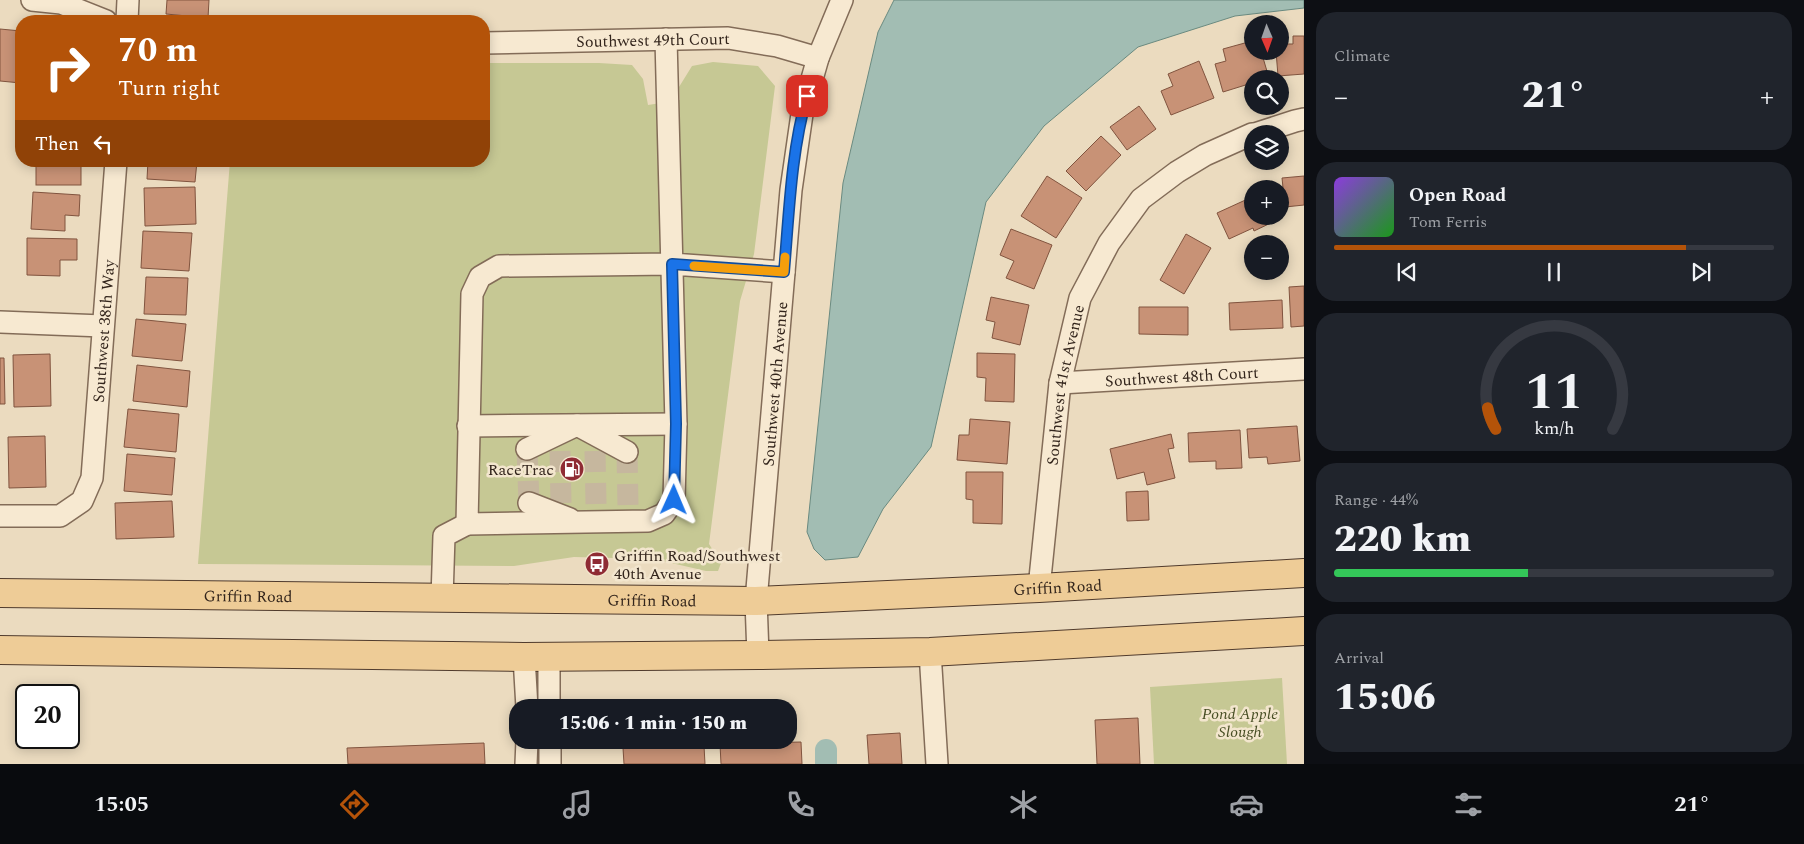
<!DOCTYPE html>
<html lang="en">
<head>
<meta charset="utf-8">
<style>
  :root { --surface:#171b24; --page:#20242c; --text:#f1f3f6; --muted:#9ea1a6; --line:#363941; --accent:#b45309 }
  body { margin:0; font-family:Spectral,serif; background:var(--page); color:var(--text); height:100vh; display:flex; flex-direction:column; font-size:19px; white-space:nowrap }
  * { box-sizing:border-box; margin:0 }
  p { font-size:16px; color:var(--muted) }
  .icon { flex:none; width:28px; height:28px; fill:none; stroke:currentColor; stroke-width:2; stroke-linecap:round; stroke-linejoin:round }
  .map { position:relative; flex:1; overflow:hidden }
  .drawer { display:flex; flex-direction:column; gap:12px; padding:12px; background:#0d0f14; width:500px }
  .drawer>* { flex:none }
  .hud { position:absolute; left:15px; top:15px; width:475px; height:152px; border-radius:20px; box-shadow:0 2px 12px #0003; background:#b45309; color:#fff; overflow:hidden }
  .needle { width:32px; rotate:178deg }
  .tools { position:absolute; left:1244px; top:15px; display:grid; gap:10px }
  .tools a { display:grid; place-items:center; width:45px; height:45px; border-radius:50%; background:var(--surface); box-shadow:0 2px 12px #0003; font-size:25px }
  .speed { position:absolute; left:15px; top:684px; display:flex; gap:10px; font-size:25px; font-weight:700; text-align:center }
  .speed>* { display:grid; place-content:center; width:65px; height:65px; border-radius:50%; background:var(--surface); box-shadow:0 2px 12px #0003; line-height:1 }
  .speed .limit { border:2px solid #111; border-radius:8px; background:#fff; color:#111 }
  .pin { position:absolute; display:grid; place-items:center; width:42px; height:42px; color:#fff; margin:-21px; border-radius:10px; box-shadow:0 2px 8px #0006 }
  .me { position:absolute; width:55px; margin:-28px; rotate:1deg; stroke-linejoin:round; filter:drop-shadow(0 0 4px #0008) }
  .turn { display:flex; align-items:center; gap:18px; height:105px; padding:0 20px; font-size:22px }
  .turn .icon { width:65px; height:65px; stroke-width:2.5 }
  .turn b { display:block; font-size:35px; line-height:42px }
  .then { display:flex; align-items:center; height:48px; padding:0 20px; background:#0003; gap:10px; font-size:19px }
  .big { font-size:38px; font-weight:800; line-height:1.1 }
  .drawer .card { flex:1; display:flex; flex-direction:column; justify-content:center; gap:8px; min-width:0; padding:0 18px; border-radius:20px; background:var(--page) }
  .drawer .dial { align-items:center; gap:0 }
  .dial svg { height:130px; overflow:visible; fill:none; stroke:var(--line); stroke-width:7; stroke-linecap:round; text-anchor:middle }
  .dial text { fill:var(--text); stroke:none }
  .song { display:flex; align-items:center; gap:15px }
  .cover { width:60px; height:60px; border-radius:8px; background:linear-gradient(135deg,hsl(270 70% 55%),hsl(120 70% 35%)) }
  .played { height:5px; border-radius:2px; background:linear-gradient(90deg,var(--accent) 80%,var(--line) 80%) }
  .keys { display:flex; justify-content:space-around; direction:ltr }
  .heat { display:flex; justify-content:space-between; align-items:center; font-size:28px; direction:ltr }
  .charge { height:8px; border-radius:4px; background:linear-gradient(90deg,#34c759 44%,var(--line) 0) }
  .trip { position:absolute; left:509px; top:699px; width:288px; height:50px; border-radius:20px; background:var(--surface); box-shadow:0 2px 12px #0003; font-weight:800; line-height:50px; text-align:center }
  .menu { display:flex; height:80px; justify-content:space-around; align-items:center; background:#090b0e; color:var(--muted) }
  .menu .icon { width:35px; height:35px }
  .menu .selected { color:var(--accent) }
  .menu b { font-size:22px; color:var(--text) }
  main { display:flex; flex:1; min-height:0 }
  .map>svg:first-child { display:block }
</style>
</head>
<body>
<main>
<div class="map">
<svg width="1304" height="764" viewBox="0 0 1304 764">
  <rect width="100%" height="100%" fill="#ebdbbf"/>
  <g fill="#c6c894">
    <path d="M 713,62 L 758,66 L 775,86 L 754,254 L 740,301 L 709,544 L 721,563 L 718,571 L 706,571 L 654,559 L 574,557 L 514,566 L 198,564 L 230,161 L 484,161 L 484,63 L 599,63 L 632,65 L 643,79 L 648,105 L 680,100 L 679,87 L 692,66 Z"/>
    <path d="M 1282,678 L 1287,764 L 1154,764 L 1150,687 Z"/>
  </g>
  <path fill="#a2bdb3" stroke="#6a8a80" d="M 894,0 L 1304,0 L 1304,8 L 1235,16 L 1138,47 L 1044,126 L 986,202 L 931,447 L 883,509 L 858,557 L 825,560 L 814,549 L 807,532 L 843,183 L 878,32 Z"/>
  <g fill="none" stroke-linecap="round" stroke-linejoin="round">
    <path stroke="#a2bdb3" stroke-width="22" d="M 826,750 L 826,764"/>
  </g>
  <g fill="#c89276" stroke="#81543f">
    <path d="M 167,0 L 209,0 L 208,18 L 166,14 Z"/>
    <path d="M 0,29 L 21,31 L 21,83 L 0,81 Z"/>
    <path d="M 1293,36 L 1304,36 L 1304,74 L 1278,76 L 1276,51 L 1280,51 L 1280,44 L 1293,44 Z"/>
    <path d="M 1252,41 L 1252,51 L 1261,51 L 1269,78 L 1252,79 L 1252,83 L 1223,92 L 1215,64 L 1226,61 L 1223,49 Z"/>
    <path d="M 1199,61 L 1214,98 L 1171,115 L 1161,91 L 1173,86 L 1168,74 Z"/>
    <path d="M 1139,106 L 1156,129 L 1127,150 L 1110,127 Z"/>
    <path d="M 1101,136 L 1121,155 L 1086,191 L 1066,171 Z"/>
    <rect x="36" y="161" width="45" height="24"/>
    <path d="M 148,161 L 197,161 L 195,182 L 147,179 Z"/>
    <path d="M 1047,176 L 1082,198 L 1056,238 L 1021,216 Z"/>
    <path d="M 1304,176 L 1304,205 L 1285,207 L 1282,178 Z"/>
    <path d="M 195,187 L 196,224 L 145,226 L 144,188 Z"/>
    <path d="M 33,192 L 80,195 L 79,216 L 65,215 L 65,231 L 31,229 Z"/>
    <path d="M 1252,197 L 1252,216 L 1276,216 L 1277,220 L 1254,231 L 1253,228 L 1229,239 L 1217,213 Z"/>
    <path d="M 1011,229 L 1052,245 L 1034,289 L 1006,278 L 1014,261 L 1000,255 Z"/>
    <path d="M 143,231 L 192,233 L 189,271 L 141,268 Z"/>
    <path d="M 1186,234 L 1211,248 L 1184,294 L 1160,280 Z"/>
    <path d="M 27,238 L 77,239 L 77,260 L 60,260 L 60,276 L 27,275 Z"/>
    <path d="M 146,277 L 188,278 L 186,315 L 144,314 Z"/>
    <path d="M 1304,286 L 1304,326 L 1291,327 L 1289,287 Z"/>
    <path d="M 991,297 L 1029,305 L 1020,345 L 992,338 L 995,322 L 986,320 Z"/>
    <path d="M 1282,300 L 1283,328 L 1230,330 L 1229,303 Z"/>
    <path d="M 1139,307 L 1188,307 L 1188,335 L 1139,334 Z"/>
    <path d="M 136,319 L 186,324 L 182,361 L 132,356 Z"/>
    <path d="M 977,353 L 1015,354 L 1014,402 L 985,401 L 986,378 L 977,377 Z"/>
    <path d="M 50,354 L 51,406 L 14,407 L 13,355 Z"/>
    <path d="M 0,358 L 4,358 L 5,404 L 0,404 Z"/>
    <path d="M 137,365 L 190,371 L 187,407 L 133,401 Z"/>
    <path d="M 128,409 L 179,414 L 176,452 L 124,447 Z"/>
    <path d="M 970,419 L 1010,422 L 1007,464 L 957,460 L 959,435 L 969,435 Z"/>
    <path d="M 1297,426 L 1300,461 L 1268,464 L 1267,457 L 1249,458 L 1247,429 Z"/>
    <path d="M 1240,430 L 1242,468 L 1216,469 L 1216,461 L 1189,462 L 1188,433 Z"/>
    <path d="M 1171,434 L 1174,448 L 1168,449 L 1175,478 L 1147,485 L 1144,472 L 1117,479 L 1110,449 Z"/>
    <path d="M 45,436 L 46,487 L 9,488 L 8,437 Z"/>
    <path d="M 127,454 L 175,458 L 172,495 L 124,491 Z"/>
    <path d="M 966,472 L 1003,472 L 1002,524 L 973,523 L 973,500 L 966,499 Z"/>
    <path d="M 1148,491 L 1149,520 L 1127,521 L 1126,492 Z"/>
    <path d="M 172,501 L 174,537 L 116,539 L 115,503 Z"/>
    <path d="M 1138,718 L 1140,764 L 1097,764 L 1095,720 Z"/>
    <path d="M 900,733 L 902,764 L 869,764 L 867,735 Z"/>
    <path d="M 801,742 L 802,764 L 721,764 L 720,744 Z"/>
    <path d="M 484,743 L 485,764 L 348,764 L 347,748 Z"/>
    <path d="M 704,746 L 705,764 L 624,764 L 623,748 Z"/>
  </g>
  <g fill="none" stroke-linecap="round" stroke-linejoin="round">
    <g stroke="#c6b79e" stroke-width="21" stroke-dasharray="21 11" stroke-linecap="butt">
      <path d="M 527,449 L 529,503"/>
      <path d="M 560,451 L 561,503"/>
      <path d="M 595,451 L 596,504"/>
      <path d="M 627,452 L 628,506"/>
    </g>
    <defs>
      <g id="minor">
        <path d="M 32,0 L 61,3 L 106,21"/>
        <path d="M 127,21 L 128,0"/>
        <path d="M 666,39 L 676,424 L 674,500 L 664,514 L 648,521 L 467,524 L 472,294 L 480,277 L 499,266 L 672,264 L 784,272"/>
        <path id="s1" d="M 484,43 L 728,38 L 777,46 L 818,58"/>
        <path d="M 1255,134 L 1295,121 L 1304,119"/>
        <path d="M 0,322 L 103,326"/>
        <path id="s2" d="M 1060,383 L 1304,369"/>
        <path d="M 468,426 L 676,424"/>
        <path d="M 527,449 L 577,425 L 627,452"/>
        <path d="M 529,503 L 570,519"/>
        <path id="s3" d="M 0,516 L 60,516 L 82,501 L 92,478 L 116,161"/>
        <path id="s4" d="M 1039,588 L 1060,383 L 1080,298 L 1109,243 L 1141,199 L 1177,172 L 1205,155 L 1252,134"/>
        <path d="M 442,598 L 444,536 L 467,524"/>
        <path d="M 930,652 L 937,764"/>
        <path id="s5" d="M 758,655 L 756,601 L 791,190 L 802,114 L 818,58 L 842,0"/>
        <path d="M 524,657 L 527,708"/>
        <path d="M 549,708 L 549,656"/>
        <path d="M 550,740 L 550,764"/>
        <path d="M 526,764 L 527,740"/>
      </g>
      <g id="major">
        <path id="s6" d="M 0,593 L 756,601 L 1039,588 L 1304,573"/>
        <path d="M 0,650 L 524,657 L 758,655 L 930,652 L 1304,631"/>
      </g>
    </defs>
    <use href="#minor" stroke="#836c58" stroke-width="24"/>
    <use href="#major" stroke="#503b2d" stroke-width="30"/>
    <use href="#minor" stroke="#f7e9d1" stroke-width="21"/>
    <use href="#major" stroke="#eecc97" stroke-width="28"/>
  </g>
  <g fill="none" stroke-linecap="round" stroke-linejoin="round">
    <defs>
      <path id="route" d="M 674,500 L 676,424 L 672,264 L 784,272 C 789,214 791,152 807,96"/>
    </defs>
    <use href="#route" stroke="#114b97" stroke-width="12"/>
    <use href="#route" stroke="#1a73e8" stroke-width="9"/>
    <path stroke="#f59e0b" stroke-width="9" d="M 694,266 L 784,272 L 785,257"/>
  </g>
  <defs>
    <symbol id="fuel-disc" viewBox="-11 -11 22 22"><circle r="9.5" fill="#8f2b34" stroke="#f3e6ce"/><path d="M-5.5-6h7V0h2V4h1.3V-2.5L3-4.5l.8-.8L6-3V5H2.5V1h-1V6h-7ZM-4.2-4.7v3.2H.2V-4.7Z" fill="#fff"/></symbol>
    <symbol id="bus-disc" viewBox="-11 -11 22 22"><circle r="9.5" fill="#8f2b34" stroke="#f3e6ce"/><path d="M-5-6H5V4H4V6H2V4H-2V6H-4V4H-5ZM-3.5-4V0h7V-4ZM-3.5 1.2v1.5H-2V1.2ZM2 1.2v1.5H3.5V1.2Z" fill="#fff"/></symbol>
  </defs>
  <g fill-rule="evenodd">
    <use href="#fuel-disc" x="558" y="455" width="28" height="28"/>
    <use href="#bus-disc" x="583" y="550" width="28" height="28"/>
  </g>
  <g text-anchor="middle" stroke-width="5" stroke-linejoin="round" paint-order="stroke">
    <g font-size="16" fill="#33251c" stroke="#f3e6ce">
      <text dy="6" stroke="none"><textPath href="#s1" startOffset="169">Southwest 49th Court</textPath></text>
      <text dy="6" stroke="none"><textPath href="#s3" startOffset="259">Southwest 38th Way</textPath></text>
      <text dy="6" stroke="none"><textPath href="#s2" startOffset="122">Southwest 48th Court</textPath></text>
      <text dy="6" stroke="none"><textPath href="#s5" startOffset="272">Southwest 40th Avenue</textPath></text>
      <text dy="6" stroke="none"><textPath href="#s4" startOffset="205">Southwest 41st Avenue</textPath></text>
      <text dy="6" stroke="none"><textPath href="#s6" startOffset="1058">Griffin Road</textPath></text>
      <text dy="6" stroke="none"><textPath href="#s6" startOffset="248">Griffin Road</textPath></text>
      <text dy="6" stroke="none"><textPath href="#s6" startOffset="652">Griffin Road</textPath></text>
    </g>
    <g font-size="16" fill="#33251c" stroke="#f3e6ce" text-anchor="end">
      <text x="554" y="475">RaceTrac</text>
      <text x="614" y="561" text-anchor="start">Griffin Road/Southwest<tspan x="614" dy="18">40th Avenue</tspan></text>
    </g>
    <g font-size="16" font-style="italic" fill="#474e24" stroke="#f3e6ce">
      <text x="1240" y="719">Pond Apple<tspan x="1240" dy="18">Slough</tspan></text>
    </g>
  </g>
</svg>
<div class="tools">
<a><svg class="needle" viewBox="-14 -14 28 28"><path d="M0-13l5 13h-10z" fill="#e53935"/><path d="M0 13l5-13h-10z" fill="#9ea1a6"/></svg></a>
<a><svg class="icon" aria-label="search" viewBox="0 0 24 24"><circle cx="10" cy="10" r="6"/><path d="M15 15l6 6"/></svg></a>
<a><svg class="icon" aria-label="layers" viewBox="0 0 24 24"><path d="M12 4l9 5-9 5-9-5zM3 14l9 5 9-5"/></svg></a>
<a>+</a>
<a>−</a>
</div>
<div class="speed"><div class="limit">20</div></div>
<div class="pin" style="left:807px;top:96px;background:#d93025"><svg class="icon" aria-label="arrive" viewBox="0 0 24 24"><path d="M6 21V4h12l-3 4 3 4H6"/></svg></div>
<svg class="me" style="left:674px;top:500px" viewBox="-20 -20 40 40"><path d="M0-17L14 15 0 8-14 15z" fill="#1a73e8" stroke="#fff" stroke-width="4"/></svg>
<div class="trip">15:06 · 1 min · 150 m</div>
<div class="hud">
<div class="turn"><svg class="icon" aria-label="right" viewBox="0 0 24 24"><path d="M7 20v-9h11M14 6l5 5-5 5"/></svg><div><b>70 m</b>Turn right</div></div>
<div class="then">Then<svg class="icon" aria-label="left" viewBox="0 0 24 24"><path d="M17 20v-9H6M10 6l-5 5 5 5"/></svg></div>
</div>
</div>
<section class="drawer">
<div class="card"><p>Climate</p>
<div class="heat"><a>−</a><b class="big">21°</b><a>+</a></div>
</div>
<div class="card">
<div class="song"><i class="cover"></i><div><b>Open Road</b><p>Tom Ferris</p></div></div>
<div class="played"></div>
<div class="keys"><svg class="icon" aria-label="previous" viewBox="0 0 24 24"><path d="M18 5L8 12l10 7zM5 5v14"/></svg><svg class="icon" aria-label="pause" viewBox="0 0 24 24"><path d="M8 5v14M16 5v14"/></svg><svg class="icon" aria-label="next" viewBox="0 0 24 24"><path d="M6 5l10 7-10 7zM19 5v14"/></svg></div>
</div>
<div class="card dial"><svg viewBox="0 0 100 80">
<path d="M14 69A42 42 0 1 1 86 69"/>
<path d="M14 69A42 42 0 0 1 9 56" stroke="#b45309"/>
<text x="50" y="56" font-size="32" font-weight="700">11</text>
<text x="50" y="72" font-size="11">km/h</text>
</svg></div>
<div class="card"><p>Range · 44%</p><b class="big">220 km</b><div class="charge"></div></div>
<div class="card"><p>Arrival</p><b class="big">15:06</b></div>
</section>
</main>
<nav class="menu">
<b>15:05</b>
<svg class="icon selected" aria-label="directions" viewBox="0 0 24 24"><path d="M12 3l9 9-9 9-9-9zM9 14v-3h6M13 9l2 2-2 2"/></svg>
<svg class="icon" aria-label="music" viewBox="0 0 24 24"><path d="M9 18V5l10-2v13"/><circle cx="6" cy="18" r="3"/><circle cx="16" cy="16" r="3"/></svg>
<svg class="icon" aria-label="phone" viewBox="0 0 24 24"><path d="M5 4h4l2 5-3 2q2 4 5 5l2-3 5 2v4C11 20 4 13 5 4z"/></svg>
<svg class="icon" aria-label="climate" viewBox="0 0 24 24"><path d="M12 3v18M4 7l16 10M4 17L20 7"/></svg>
<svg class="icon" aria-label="car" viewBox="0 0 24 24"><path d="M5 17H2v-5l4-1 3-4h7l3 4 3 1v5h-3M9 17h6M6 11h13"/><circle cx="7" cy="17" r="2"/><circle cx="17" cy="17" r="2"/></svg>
<svg class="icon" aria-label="filters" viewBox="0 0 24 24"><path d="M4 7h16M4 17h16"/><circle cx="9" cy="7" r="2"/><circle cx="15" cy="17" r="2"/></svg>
<b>21°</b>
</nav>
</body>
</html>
